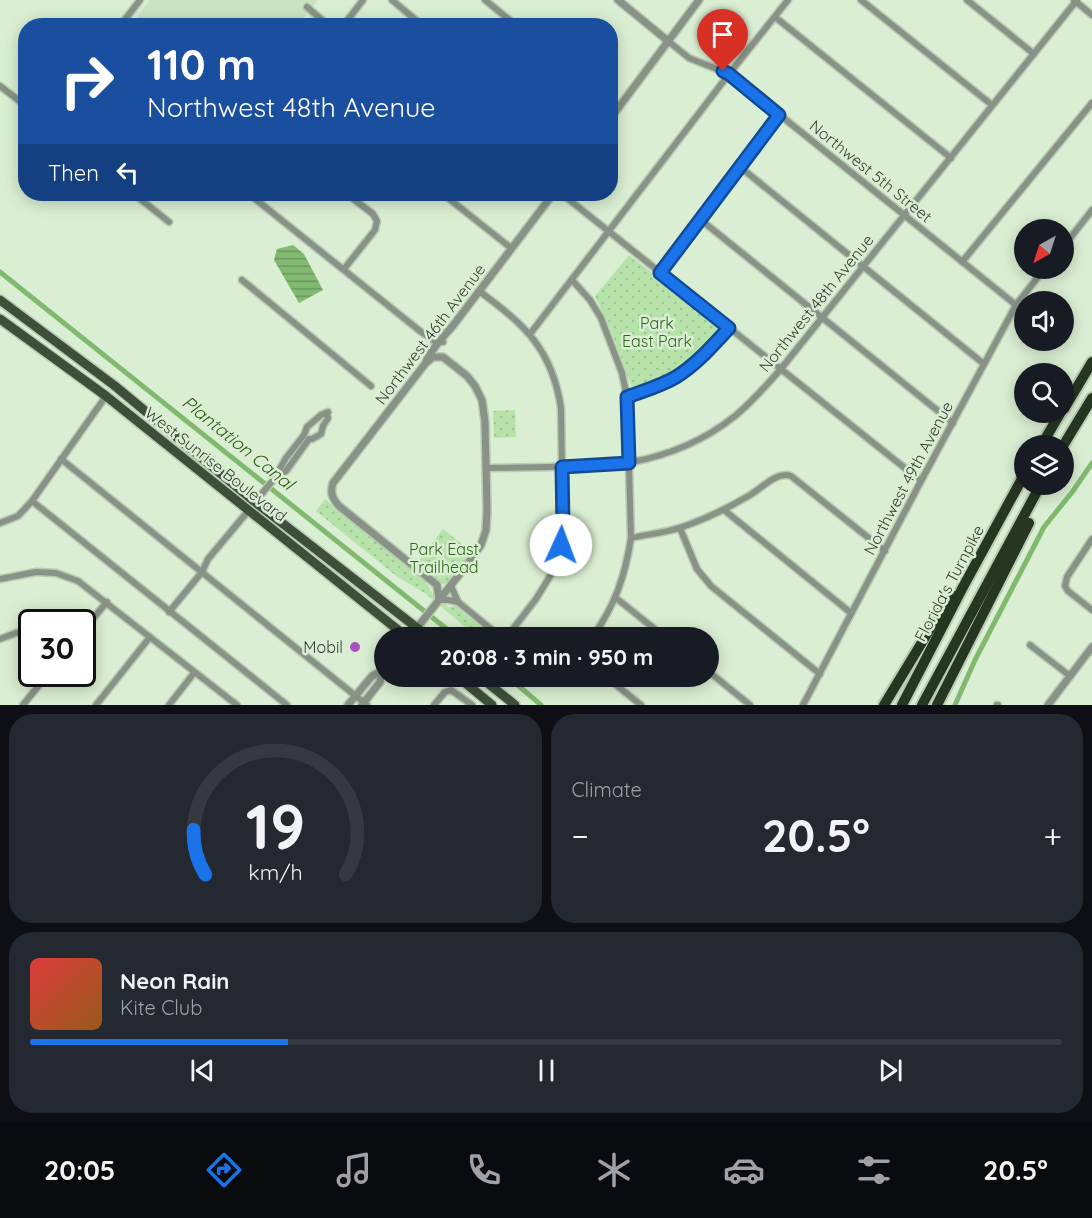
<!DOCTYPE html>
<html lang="en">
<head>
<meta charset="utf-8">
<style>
  :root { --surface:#171b24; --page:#242831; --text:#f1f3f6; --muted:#9ea1a6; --line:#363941; --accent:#1a73e8 }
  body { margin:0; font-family:Quicksand,sans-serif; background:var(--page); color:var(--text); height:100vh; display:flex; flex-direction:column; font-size:22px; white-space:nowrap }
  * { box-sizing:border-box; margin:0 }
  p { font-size:20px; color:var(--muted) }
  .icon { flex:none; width:33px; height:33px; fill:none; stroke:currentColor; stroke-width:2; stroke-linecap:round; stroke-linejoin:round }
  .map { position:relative; height:705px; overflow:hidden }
  .sheet { display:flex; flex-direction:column; gap:9px; padding:9px; background:#0d0f14; flex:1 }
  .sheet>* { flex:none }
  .hud { position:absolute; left:18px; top:18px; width:600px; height:183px; border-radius:24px; box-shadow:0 3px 15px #0003; background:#1a4fa0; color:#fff; overflow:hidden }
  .needle { width:39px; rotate:219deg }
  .buttons { position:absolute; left:1014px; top:219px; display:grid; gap:12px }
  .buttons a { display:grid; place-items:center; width:60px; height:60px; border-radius:50%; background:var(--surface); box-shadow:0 3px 15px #0003; font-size:30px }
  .speed { position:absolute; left:18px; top:609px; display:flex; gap:12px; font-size:30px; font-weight:700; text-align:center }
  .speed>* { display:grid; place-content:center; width:78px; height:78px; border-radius:50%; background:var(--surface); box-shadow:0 3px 15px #0003; line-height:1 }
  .speed .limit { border:3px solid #111; border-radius:9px; background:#fff; color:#111 }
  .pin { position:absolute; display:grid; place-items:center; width:51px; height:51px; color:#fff; margin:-62px -26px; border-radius:50% 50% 50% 0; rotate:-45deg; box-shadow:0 0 6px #0007 }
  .pin .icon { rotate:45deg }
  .me { position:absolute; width:66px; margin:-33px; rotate:2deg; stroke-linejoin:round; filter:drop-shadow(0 0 4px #0008) }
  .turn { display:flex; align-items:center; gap:21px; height:126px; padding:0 30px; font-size:27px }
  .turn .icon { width:78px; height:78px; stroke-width:2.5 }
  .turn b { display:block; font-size:42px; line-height:51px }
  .then { display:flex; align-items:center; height:57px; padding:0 30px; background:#0003; gap:12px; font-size:22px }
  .big { font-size:45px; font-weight:800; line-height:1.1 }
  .sheet .tile { flex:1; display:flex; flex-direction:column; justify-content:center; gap:9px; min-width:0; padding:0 21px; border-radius:24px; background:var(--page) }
  .sheet .dial { align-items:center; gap:0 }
  .dial svg { height:156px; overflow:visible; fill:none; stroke:var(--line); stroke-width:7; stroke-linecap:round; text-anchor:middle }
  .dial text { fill:var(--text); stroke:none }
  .song { display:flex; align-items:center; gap:18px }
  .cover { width:72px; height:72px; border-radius:9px; background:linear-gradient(135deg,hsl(0 70% 55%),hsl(30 70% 35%)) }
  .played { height:6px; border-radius:3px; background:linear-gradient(90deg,var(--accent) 25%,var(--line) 25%) }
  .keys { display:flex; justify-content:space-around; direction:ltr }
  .heat { display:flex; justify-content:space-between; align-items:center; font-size:33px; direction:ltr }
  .sheet .tiles { flex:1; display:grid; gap:9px; grid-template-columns:1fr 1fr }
  .tile:last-child { grid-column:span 2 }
  .trip { position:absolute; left:374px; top:627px; width:345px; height:60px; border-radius:30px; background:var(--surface); box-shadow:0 3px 15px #0003; font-weight:800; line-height:60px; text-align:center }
  .dock { display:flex; height:96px; justify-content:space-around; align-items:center; background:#090b0e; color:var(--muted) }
  .dock .icon { width:42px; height:42px }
  .dock .on { color:var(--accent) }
  .dock b { font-size:27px; color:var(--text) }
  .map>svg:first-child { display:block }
</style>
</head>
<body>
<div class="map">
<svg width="1092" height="705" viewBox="0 0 1092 705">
  <defs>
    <pattern id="park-dots" width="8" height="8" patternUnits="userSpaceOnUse" patternTransform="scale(1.5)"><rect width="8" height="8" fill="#b7e3aa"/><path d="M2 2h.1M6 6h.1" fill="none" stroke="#9ec493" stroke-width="1.8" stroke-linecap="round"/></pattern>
    <pattern id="water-rules" width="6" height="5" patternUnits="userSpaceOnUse" patternTransform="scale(1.5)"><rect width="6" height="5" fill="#82b971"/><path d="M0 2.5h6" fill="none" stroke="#6b985e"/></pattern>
  </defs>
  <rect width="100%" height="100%" fill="#d9eed2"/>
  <path fill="#cae4c2" d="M 150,0 L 318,0 L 298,25 L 131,26 Z"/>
  <g fill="url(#park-dots)">
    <path d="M 629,255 L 717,323 L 718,335 L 689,363 L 667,378 L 633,390 L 610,328 L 595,296 Z"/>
    <path d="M 515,410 L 516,437 L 494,438 L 493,411 Z"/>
    <path d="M 325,499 L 426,582 L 431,591 L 448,607 L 456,606 L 493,637 L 477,637 L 426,594 L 395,575 L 316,511 Z"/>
    <path d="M 443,529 L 472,552 L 454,576 L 455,581 L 445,584 L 439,583 L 415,565 Z"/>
  </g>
  <path fill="url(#water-rules)" d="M 293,245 L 304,254 L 323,290 L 299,303 L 274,260 L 277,249 Z"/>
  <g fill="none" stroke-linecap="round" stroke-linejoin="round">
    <g stroke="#82b971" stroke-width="5">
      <path d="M 0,272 L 458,638"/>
      <path d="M 507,676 L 541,705"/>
      <path d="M 955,705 L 975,660 L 1044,527 L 1073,491 L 1092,463"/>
    </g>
    <defs>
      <g id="minor">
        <path d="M 392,0 L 423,26"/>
        <path d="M 485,0 L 517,26"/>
        <path d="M 861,0 L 992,105"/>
        <path d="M 967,0 L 1034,54"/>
        <path d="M 1074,0 L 1092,15"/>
        <path d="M 307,7 L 329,26"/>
        <path d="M 775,17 L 951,158"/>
        <path d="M 120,26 L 140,0"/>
        <path d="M 343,26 L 363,0"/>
        <path d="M 668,41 L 689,58 L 729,74 L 1016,305"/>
        <path d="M 0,86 L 26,106"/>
        <path d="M 610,100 L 619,107"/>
        <path d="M 740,167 L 984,364"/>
        <path d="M 134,194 L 169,222"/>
        <path d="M 249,194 L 420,331 L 436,342 L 443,342"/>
        <path d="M 443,194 L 511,248"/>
        <path d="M 562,194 L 921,481"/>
        <path d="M 701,220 L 953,423"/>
        <path d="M 1064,246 L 1092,210"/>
        <path d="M 962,262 L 1092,103"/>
        <path d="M 344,269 L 375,230 L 377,221 L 373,214 L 347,194"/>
        <path d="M 660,273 L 779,115"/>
        <path d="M 242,280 L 371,386"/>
        <path d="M 572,280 L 590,300 L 601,318 L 622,373 L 627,397 L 631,538 C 625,577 615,605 592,638"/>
        <path d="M 479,291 C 525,325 552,349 561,408 L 563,525 L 561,545 L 552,573 L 536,599 L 506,638"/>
        <path d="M 530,334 L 729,74 L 788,0"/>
        <path d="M 627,397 C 642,391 657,386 672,379 C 695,368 712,347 729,328"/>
        <path d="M 61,459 L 367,705"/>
        <path d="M 486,468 C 521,468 556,467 591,465 C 605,464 619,465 632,462 C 670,455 705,440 735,416 C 752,402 766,386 780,370 L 1077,0"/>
        <path d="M 277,477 L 286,471 L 309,439 L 312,439 L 321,434 L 323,426 L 328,418 L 327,414"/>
        <path d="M 32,501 L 287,705"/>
        <path d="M 255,502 L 274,479 L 286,458 L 304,435 L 307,427 L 321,415 L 328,412"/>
        <path d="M 724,510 L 851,613"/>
        <path d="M 0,523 L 18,516 L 32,501 L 106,396"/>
        <path d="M 680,528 L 697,569 L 711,586 L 820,674"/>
        <path d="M 631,538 C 648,534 666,533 682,527 C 706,519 728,508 750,495 C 762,488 777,471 791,476 L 885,551"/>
        <path d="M 1092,539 L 1067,577 L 1065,586 L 1068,591 L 1092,610"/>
        <path d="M 0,579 L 36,572 L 56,573 L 78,581 L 237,705"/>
        <path d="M 451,586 L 458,602 L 502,638"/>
        <path d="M 616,598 L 666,638"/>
        <path d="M 439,600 L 449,600 L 458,602"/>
        <path d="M 169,612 L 202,572 L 208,559 L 249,510"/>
        <path d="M 82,631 L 107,602"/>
        <path d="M 0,639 L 16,633 L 32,630"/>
        <path d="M 1030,645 L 1070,676"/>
        <path d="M 708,671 L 750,705"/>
        <path d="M 551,676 L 555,678 L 560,676"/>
        <path d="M 605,676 L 641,705"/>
        <path d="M 23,705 L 48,674"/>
        <path d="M 96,705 L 150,637"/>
        <path d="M 169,705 L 194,673"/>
        <path d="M 434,705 L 445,692 L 451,690 L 472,705"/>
        <path d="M 803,705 L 921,481 L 1016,305 L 1045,268"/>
        <path d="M 997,705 L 998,705"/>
      </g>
      <g id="tertiary">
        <path d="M 618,0 L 668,41"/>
        <path d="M 610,119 L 699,0"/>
        <path d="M 439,600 L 437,585 L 339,506 C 332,498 330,493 333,483 L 425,364 C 431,348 445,336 455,323 L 553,194"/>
        <path d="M 409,638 L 466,566 L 481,545 L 486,530 L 487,510 L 485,422 L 482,400 L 475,386 L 467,376 L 443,357 L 433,357 L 427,362"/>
        <path d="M 348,705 L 372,676 L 382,671 L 384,668"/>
        <path d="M 362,705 L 380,682 L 382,671"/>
        <path d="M 1048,705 L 1092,647"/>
      </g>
      <g id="primary">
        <path d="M 0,300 L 115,386 L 255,502 L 430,638"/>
        <path d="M 0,319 L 106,396 L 408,638"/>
        <path d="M 457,676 L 492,705"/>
        <path d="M 479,676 L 515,705"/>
      </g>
      <g id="motorway">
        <path d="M 1064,409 L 1092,362"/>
        <path d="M 1041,446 L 1061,412"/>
        <path d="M 1063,446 L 1092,398"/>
        <path d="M 884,705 L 944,606 L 955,596"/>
        <path d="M 902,705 L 963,587 L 1024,475"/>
        <path d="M 922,705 L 1041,484"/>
        <path d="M 937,705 L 1029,523"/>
      </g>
    </defs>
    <use href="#minor" stroke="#b9cbb3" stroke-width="9"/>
    <use href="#tertiary" stroke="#b9cbb3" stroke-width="10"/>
    <use href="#primary" stroke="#b9cbb3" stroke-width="12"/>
    <use href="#motorway" stroke="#b9cbb3" stroke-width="14"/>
    <use href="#minor" stroke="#899287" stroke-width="6"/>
    <use href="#tertiary" stroke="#899287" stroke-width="7"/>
    <use href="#primary" stroke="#3f4e3a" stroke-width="9"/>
    <use href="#motorway" stroke="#263621" stroke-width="10"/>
  </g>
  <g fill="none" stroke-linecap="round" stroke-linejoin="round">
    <defs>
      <path id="route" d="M 561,545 L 563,525 L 562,467 L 629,463 L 627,397 C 643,391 661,386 676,377 C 697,364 712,346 729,328 L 660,273 L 779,115 L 729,74 L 723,71"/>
    </defs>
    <use href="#route" stroke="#114b97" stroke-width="15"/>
    <use href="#route" stroke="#1a73e8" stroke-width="10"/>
  </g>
  <circle fill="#a852bf" stroke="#d9eed2" stroke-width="2" cx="355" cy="647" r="6"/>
  <g text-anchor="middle" stroke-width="5" stroke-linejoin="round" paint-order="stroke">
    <g font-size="16" fill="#384035" stroke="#d9eed2">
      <text transform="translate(871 171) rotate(39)" y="6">Northwest 5th Street</text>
      <text transform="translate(816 303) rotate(-51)" y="6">Northwest 48th Avenue</text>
      <text transform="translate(430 334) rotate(-53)" y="6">Northwest 46th Avenue</text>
      <text transform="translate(216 464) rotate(38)" y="6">West Sunrise Boulevard</text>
      <text transform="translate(908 478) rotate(-62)" y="6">Northwest 49th Avenue</text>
      <text transform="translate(949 583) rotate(-62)" y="6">Florida's Turnpike</text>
    </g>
    <g font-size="16" fill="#31651e" stroke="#d9eed2">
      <text x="657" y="329">Park<tspan x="657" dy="18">East Park</tspan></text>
      <text x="444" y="555">Park East<tspan x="444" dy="18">Trailhead</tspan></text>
    </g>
    <g font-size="16" fill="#384035" stroke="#d9eed2" text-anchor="end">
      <text x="343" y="653">Mobil</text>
    </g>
    <g font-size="18" font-style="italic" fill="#295c14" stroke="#d9eed2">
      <text transform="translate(238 443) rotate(39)" y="6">Plantation Canal</text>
    </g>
  </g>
</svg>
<div class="buttons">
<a><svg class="needle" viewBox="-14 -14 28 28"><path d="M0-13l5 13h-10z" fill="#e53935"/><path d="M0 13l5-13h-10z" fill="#9ea1a6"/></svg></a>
<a><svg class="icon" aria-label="sound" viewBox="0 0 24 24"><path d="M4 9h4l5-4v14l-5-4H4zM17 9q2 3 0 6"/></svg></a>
<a><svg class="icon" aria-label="search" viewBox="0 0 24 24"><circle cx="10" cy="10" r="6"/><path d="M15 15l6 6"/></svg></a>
<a><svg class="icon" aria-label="layers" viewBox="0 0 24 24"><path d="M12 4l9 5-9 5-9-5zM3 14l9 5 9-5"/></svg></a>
</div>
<div class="speed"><div class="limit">30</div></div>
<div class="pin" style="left:723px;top:71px;background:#d93025"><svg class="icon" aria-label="arrive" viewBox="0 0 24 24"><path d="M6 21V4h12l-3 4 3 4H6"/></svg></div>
<svg class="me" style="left:561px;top:545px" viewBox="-20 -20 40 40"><circle r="19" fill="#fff"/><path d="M0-13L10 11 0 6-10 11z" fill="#1a73e8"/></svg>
<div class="trip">20:08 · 3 min · 950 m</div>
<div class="hud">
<div class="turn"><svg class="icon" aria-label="right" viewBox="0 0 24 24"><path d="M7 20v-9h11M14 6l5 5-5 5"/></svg><div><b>110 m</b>Northwest 48th Avenue</div></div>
<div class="then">Then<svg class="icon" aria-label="left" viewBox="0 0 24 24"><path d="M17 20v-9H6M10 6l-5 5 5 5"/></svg></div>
</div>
</div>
<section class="sheet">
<div class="tiles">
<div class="tile dial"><svg viewBox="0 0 100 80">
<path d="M14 69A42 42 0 1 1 86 69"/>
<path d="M14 69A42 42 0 0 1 8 46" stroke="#1a73e8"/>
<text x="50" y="56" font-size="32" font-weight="700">19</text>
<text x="50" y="72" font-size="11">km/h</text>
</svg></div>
<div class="tile"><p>Climate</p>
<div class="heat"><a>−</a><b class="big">20.5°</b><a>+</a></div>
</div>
<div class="tile">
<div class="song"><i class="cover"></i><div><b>Neon Rain</b><p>Kite Club</p></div></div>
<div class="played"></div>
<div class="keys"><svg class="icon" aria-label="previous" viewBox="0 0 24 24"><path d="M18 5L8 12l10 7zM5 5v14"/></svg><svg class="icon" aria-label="pause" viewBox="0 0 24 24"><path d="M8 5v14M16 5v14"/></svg><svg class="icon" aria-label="next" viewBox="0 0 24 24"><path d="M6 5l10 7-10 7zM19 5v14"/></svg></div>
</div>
</div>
</section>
<nav class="dock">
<b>20:05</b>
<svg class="icon on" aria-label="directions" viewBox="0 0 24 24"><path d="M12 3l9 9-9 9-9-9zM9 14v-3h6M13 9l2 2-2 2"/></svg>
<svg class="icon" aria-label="music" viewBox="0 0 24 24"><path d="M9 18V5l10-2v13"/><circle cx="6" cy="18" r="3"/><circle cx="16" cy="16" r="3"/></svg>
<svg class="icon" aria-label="phone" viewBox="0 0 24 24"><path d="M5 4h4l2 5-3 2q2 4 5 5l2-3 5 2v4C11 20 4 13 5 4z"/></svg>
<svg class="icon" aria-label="climate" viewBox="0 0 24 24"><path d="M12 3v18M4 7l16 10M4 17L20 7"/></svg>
<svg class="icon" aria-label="car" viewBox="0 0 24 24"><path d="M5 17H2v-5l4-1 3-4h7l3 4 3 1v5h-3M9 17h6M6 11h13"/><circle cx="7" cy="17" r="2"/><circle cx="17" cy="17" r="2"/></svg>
<svg class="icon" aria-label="filters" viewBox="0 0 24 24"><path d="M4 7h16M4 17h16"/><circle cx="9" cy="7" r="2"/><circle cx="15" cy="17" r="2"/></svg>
<b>20.5°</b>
</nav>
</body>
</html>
